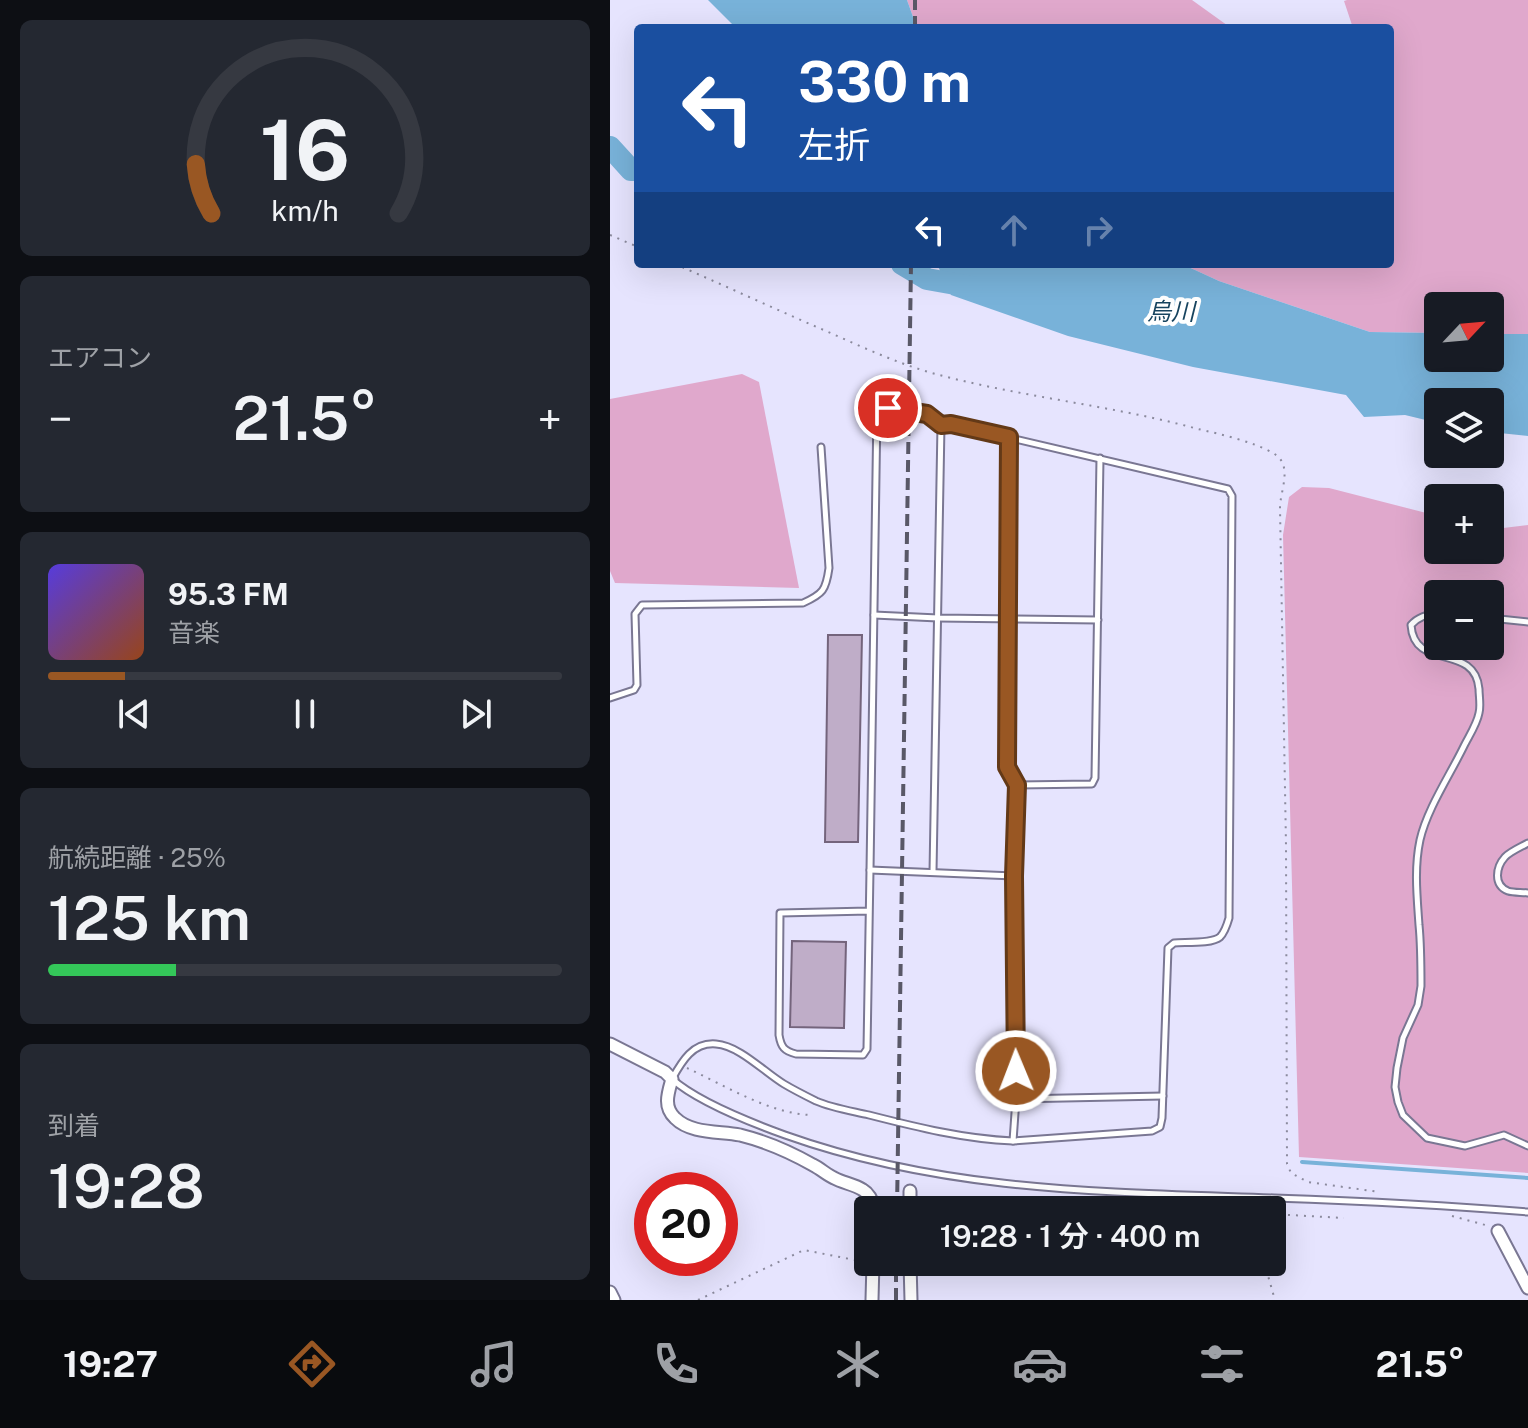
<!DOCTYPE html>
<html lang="ja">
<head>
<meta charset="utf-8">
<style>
  :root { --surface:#171b24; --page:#242831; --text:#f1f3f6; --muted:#9ea1a6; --line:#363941; --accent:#995723 }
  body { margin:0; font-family:"Public Sans","Noto Sans JP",sans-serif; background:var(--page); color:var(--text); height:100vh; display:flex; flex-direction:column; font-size:30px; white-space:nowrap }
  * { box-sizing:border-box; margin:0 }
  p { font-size:26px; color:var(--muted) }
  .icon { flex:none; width:44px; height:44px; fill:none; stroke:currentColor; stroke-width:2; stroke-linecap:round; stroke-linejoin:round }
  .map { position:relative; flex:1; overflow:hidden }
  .sheet { display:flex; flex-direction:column; gap:20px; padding:20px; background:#0d0f14; width:610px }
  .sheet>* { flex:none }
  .banner { position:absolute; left:24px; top:24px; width:760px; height:244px; border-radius:8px; box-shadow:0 8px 32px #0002; background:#1a4fa0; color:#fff; overflow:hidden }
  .needle { width:52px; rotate:64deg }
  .tools { position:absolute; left:814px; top:292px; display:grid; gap:16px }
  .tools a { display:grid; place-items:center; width:80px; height:80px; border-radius:8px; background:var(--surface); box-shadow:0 8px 32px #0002; font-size:40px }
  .speed { position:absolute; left:24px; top:1172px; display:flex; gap:16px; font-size:40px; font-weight:700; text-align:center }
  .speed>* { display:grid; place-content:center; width:104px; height:104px; border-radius:50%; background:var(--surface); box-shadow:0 8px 32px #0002; line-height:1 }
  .speed .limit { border:12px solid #d22; background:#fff; color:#111 }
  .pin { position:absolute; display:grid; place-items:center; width:68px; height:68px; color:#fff; margin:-34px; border:4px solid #fff; border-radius:50%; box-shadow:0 2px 8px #0007 }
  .me { position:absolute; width:88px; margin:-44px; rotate:359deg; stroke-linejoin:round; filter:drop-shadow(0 0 6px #0008) }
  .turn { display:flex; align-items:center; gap:28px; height:168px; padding:0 32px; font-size:36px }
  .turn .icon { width:104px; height:104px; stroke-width:2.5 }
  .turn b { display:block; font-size:56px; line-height:68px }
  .lanes { display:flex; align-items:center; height:76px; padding:0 32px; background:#0003; justify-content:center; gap:40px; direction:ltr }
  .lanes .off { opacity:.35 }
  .big { font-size:60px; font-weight:600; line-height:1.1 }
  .sheet .tile { flex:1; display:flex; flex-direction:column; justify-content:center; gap:12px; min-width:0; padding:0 28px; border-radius:12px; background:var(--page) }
  .sheet .dial { align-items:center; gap:0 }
  .dial svg { height:208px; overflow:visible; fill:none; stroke:var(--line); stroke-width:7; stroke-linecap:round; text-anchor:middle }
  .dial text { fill:var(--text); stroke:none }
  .song { display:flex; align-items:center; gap:24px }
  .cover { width:96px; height:96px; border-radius:12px; background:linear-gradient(135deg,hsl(250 70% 55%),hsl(20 70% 35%)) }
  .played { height:8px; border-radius:4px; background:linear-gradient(90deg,var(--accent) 15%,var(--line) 15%) }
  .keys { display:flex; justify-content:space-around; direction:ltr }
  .heat { display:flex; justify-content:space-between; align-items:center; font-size:44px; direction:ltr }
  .charge { height:12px; border-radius:6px; background:linear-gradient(90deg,#34c759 25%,var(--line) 0) }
  .trip { position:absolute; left:244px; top:1196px; width:432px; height:80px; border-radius:8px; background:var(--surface); box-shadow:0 8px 32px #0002; font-weight:600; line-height:80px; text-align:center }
  .tabs { display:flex; height:128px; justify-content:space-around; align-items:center; background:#090b0e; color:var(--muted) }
  .tabs .icon { width:56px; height:56px }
  .tabs .current { color:var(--accent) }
  .tabs b { font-size:36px; color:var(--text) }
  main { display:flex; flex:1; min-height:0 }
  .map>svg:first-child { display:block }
</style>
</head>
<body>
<main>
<section class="sheet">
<div class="tile dial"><svg viewBox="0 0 100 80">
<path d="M14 69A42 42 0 1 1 86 69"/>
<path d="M14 69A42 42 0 0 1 8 50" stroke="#995723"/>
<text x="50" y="56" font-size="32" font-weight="700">16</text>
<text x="50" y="72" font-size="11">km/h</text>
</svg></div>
<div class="tile"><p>エアコン</p>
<div class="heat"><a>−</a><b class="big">21.5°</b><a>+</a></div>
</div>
<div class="tile">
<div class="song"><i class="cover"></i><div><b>95.3 FM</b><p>音楽</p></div></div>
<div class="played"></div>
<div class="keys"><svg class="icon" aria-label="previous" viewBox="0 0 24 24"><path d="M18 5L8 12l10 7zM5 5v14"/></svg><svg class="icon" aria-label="pause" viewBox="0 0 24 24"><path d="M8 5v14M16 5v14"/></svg><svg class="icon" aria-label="next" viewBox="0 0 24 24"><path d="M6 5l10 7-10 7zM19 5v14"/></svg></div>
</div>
<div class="tile"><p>航続距離 · 25%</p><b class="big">125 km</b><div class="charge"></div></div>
<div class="tile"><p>到着</p><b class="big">19:28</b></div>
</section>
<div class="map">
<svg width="918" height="1300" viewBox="0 0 918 1300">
  <rect width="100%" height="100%" fill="#e6e4fe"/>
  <g fill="#e0a8cc" fill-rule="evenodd">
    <path d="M 297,0 L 582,0 L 621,28 L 307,28 Z"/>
    <path d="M 737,0 L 918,0 L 918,334 L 880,334 L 880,306 L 828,306 L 828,333 L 760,332 L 609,281 L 572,264 L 780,264 L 780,28 L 743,28 L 734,1 Z"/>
    <path d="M 132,374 L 149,382 L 189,588 L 5,583 L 0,571 L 0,399 Z"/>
    <path d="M 692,487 L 719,488 L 828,516 L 828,550 L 880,550 L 880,528 L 885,529 L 918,525 L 918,1173 L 689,1157 L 673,535 L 679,497 ZM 828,594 L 880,594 L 880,646 L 828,646 Z"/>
  </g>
  <g fill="#78b2d9">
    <path d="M 98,0 L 297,0 L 307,28 L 126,28 Z"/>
    <path d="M 327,264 L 572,264 L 609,281 L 760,332 L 828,333 L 828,358 L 880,358 L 880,334 L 918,334 L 918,436 L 880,432 L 880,402 L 828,402 L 828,423 L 795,415 L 754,417 L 736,395 L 583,367 L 458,336 L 341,295 Z"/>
  </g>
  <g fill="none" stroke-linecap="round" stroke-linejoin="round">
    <path stroke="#78b2d9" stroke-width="4" d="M 692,1162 L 918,1178"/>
    <g stroke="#78b2d9" stroke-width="22">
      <path d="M 0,147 L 21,170 L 28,170"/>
      <path d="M 292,264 L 317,279 L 362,287"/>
    </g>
  </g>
  <g fill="#bfadc8" stroke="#74647c" stroke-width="2">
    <path d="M 218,635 L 252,635 L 248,842 L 215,842 Z"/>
    <path d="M 182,941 L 236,942 L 234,1028 L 180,1027 Z"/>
  </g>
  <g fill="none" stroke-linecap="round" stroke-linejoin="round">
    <defs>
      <g id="service">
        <path d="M 399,437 L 397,767 L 407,785 L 404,876 L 406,1099 L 403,1141"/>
        <path d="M 828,614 C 817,614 808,617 801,625 C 804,672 865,642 869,689 C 869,696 871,706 869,713 C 867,724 859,736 854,746 C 840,775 817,809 810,840 C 804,868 807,896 809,925 C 811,945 811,965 811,986 L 808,1005 L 793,1038 L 787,1068 L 785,1087 L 788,1102 L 793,1115 L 817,1138 L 855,1146 L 894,1135 L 918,1146"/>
        <path d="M 264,615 L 328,618 L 488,620"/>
        <path d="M 880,618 L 918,622"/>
        <path d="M 0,698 L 24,690 L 27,685 L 25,614 L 32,605 L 193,603 C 213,594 216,590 219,568 L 211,447"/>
        <path d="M 407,785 L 482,784 L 485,778 L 490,458"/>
        <path d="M 918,843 C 911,847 901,851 895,857 C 886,867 883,885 898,891 C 904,893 912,892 918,893"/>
        <path d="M 260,870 L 404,876"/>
        <path d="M 323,872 L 331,425"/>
        <path d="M 259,911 L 170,913 L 169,1035 C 171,1047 174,1051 186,1054 L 253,1055 L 257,1049 L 260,870 L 267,409 L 278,408 L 317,414 L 331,425 L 341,424 L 618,489 L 622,496 L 619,918 C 617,925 615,932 610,937 C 602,944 575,942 564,943 L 558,948 L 552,1118 L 550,1127 L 542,1131 L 403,1141 C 354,1139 306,1127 259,1115 C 242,1111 222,1108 206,1101 C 196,1096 184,1090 174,1084 C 154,1072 130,1046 106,1044 C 83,1042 72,1061 62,1079 C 87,1101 142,1123 175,1135 C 335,1192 497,1192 664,1198 C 749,1201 833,1205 918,1212"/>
        <path d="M 406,1099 L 553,1096"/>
      </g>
      <g id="minor">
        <path d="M 0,1044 L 55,1072 L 62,1079 C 58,1093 53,1107 65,1118 C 81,1134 109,1131 130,1135 C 154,1141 182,1153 203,1165 C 211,1169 217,1175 224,1178 C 233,1183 244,1184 253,1190 C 260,1194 263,1202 265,1210"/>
        <path d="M 300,1191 L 300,1210"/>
        <path d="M 888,1231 L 918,1288"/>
        <path d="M 300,1262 L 301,1300"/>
        <path d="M 0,1292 L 4,1300"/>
        <path d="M 262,1300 L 263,1262"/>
      </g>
    </defs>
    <use href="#service" stroke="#7a7793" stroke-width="9"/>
    <use href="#minor" stroke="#7a7793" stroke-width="15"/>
    <g stroke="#8b8a9d" stroke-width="2" stroke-dasharray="2 6" stroke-linecap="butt">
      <path d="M 0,235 L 28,247"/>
      <path d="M 65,264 C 113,285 161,307 209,328 C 246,344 283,362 322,373 C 409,397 501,405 588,429 C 610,434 644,442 663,453 C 684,465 670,490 670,508 L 676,845 L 677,1164 L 681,1173 L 698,1182 L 769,1192"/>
      <path d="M 77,1068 C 116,1086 160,1114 202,1115"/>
      <path d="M 570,1204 L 612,1210"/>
      <path d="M 662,1214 L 734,1218"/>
      <path d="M 842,1216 L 879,1226"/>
      <path d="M 654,1262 L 665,1300"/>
      <path d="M 88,1300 L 194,1250 L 250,1261"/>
    </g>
    <use href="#service" stroke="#fff" stroke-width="5"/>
    <use href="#minor" stroke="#fff" stroke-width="11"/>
    <g stroke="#595867" stroke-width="4" stroke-dasharray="12 6" stroke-linecap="butt">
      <path d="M 305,28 L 305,0"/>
      <path d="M 287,1210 L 301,264"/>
      <path d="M 286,1300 L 286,1262"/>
    </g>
  </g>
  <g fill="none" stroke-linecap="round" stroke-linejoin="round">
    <defs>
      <path id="route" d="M 278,408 L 317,414 L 331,425 L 341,424 L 399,437 L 397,767 L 407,785 L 404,876 L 406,1071"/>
    </defs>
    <use href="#route" stroke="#633917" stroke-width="20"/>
    <use href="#route" stroke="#995723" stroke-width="14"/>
  </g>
  <g text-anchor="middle" stroke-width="8" stroke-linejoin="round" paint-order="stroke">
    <g font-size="24" font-style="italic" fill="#17445f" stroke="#fff">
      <text x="561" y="320">烏川</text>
    </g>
  </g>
</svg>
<div class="tools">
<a><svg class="needle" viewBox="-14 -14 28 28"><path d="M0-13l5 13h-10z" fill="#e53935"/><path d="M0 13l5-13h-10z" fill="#9ea1a6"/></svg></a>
<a><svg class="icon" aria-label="layers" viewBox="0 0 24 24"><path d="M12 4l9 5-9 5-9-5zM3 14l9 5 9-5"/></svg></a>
<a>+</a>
<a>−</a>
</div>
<div class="speed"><div class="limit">20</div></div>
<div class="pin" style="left:278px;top:408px;background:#d93025"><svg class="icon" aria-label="arrive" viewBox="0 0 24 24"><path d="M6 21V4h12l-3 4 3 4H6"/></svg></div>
<svg class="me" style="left:406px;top:1071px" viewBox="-20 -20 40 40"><circle r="17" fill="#995723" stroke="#fff" stroke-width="3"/><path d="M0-11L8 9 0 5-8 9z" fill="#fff"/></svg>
<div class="trip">19:28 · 1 分 · 400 m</div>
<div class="banner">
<div class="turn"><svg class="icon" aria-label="left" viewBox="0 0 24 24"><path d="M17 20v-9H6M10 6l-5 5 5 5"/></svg><div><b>330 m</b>左折</div></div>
<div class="lanes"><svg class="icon" aria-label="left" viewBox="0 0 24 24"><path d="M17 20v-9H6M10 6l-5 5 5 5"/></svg><svg class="icon off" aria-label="ahead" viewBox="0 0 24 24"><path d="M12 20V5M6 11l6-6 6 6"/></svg><svg class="icon off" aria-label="right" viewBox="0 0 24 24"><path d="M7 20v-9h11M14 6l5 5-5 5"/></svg></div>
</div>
</div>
</main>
<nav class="tabs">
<b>19:27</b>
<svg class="icon current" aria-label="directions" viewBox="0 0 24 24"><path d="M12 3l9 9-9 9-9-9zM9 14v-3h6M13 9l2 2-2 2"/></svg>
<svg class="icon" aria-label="music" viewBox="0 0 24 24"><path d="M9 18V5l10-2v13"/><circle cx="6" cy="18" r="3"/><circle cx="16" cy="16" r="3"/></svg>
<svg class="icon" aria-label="phone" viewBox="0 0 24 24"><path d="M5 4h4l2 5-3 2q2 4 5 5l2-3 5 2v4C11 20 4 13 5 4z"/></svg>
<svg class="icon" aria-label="climate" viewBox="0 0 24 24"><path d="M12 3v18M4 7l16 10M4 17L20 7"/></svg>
<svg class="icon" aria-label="car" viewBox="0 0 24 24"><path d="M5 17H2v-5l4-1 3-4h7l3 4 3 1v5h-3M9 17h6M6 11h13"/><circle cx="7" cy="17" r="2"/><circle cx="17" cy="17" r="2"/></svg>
<svg class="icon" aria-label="filters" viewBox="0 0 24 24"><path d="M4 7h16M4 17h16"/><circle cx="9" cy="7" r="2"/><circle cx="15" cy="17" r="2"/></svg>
<b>21.5°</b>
</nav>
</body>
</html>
